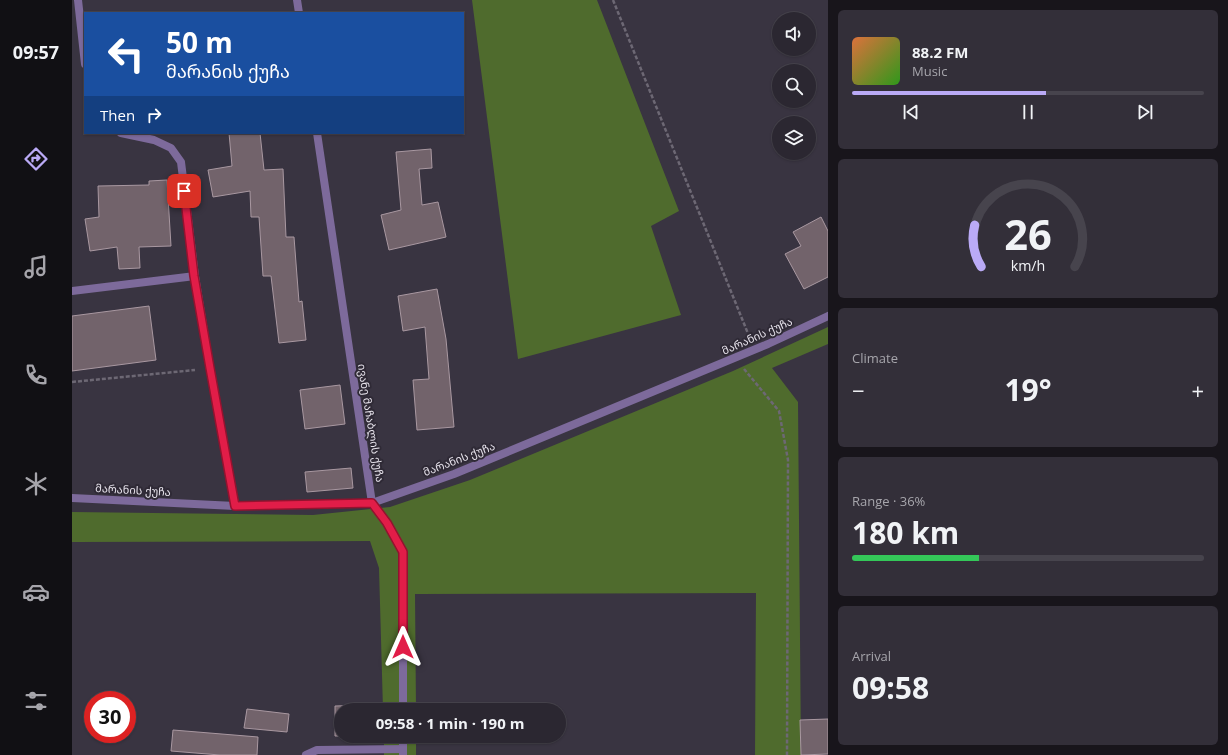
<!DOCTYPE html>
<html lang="en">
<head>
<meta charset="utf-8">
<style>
  :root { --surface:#2b2731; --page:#332f39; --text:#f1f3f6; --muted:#a6a5ab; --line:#47444d; --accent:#baaaf6 }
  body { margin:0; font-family:"Open Sans","Noto Sans Georgian",sans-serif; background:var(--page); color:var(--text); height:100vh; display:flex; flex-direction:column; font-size:15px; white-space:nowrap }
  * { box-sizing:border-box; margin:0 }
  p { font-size:13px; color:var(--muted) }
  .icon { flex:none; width:22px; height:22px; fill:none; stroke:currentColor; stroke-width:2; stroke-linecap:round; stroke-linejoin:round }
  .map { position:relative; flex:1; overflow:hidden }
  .details { display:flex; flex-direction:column; gap:10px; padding:10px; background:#18151b; width:400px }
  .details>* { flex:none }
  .hud { position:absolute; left:12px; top:12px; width:380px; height:122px; border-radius:0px; box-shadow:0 1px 3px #0004,0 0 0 1px var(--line); background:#1a4fa0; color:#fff; overflow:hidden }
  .fabs { position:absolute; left:700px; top:12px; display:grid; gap:8px }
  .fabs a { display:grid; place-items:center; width:44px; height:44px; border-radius:50%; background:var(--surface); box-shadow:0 1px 3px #0004,0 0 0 1px var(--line); font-size:20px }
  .speed { position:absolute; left:12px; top:691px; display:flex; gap:8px; font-size:20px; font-weight:700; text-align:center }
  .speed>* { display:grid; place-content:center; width:52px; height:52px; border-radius:50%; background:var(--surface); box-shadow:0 1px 3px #0004,0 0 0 1px var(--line); line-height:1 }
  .speed .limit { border:6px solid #d22; background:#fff; color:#111 }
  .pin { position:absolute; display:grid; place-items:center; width:34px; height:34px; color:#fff; margin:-17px; border-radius:8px; box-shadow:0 2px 6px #0006 }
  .me { position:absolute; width:44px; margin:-22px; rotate:0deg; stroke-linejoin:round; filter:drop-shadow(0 0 3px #0008) }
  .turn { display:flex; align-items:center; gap:14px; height:84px; padding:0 16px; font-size:18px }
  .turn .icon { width:52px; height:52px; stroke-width:2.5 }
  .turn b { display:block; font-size:28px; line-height:34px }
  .then { display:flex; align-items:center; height:38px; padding:0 16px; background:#0003; gap:8px; font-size:15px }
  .big { font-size:30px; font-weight:700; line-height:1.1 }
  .details .widget { flex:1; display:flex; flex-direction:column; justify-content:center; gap:6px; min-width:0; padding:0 14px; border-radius:6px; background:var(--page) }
  .details .dial { align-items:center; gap:0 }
  .dial svg { height:104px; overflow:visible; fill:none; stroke:var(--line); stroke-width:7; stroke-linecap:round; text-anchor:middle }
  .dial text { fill:var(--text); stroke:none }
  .song { display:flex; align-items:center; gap:12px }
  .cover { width:48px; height:48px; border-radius:6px; background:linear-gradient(135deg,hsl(20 70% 55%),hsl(110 70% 35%)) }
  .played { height:4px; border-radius:2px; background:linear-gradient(90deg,var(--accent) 55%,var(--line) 55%) }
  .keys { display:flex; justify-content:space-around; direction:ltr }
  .heat { display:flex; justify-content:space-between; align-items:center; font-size:22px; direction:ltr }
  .charge { height:6px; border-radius:3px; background:linear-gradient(90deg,#34c759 36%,var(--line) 0) }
  .trip { position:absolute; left:262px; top:703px; width:232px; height:40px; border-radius:20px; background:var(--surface); box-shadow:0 1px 3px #0004,0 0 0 1px var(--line); font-weight:700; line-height:40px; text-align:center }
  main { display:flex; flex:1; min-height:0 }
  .tabs { display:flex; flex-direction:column; width:72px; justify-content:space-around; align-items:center; background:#111014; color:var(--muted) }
  .tabs .icon { width:28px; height:28px }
  .tabs .active { color:var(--accent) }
  .tabs b { font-size:18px; color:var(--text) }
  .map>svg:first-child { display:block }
</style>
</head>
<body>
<main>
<nav class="tabs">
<b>09:57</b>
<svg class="icon active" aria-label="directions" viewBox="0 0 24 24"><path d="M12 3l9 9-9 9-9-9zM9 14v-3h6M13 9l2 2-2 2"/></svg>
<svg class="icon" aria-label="music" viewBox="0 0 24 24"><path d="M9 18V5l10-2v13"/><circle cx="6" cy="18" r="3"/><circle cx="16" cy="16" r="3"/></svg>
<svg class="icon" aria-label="phone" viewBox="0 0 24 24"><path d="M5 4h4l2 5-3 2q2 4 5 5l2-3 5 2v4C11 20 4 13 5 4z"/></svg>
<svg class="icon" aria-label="climate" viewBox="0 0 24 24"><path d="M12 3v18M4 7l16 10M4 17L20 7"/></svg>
<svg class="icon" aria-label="car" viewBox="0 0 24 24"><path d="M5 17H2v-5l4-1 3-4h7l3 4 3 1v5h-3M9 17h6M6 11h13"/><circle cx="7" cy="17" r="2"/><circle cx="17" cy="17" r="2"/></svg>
<svg class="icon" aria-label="filters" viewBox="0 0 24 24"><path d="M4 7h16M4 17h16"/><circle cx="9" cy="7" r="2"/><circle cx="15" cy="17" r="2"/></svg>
</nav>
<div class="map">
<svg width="756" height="755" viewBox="0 0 756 755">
  <rect width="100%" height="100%" fill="#393441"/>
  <g fill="#4f6b2d">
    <path d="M 400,0 L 525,0 L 607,211 L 579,226 L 609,315 L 446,359 Z"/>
    <path d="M 756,327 L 756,344 L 700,368 L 726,402 L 729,755 L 683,755 L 684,593 L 343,594 L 344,710 L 311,710 L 307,568 L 298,541 L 0,542 L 0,512 L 241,515 L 318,507 L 398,480 L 661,371 Z"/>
    <rect x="312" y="736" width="32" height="19"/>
  </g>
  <g fill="#72636b" stroke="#a998a1">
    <path d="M 157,133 L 188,133 L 192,170 L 211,169 L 214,237 L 222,237 L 227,302 L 230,301 L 234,340 L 207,343 L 199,276 L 191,276 L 187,217 L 179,217 L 178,191 L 141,197 L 136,170 L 160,166 Z"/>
    <path d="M 359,149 L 360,168 L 347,169 L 350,205 L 366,202 L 374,237 L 317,250 L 309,215 L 329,210 L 324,152 Z"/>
    <path d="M 95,180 L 99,246 L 67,247 L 68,268 L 47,269 L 45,247 L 18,251 L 13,219 L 27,217 L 26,186 L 77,185 L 77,181 Z"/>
    <path d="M 749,217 L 756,231 L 756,277 L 732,289 L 713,254 L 729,246 L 721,232 Z"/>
    <path d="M 365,289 L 374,339 L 382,427 L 345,430 L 341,380 L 357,379 L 353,327 L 331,331 L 326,296 Z"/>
    <path d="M 77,306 L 84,360 L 0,371 L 0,316 Z"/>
    <path d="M 268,385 L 273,424 L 233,429 L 228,390 Z"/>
    <path d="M 279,468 L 281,488 L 235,492 L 233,472 Z"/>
    <path d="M 299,705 L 299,710 L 269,710 L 269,736 L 272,736 L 263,736 L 263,706 Z"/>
    <path d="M 175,709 L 217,714 L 215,732 L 172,728 Z"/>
    <path d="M 756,719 L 756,754 L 729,755 L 728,720 Z"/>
    <path d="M 101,730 L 186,737 L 185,755 L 148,755 L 99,751 Z"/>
  </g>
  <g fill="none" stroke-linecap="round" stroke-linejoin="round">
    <g stroke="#6d6874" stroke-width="2.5" stroke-dasharray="4 2" stroke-linecap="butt">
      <path d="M 541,0 L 677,336"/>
      <path d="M 672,369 L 707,411 L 716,460 L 715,755"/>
      <path d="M 0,382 L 123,370"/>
    </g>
    <path stroke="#7d6a9b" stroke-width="8" d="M 234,755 L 245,750 L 331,749"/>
    <g stroke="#7d6a9b" stroke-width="8">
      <path d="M 6,0 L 13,64"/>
      <path d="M 225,0 L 227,13"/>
      <path d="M 49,133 L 82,140 L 99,148 L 109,162 L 123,276 L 138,368 L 163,506"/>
      <path d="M 245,133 L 300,503 L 315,523 L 331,552 L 331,710"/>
      <path d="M 0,291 L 123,276"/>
      <path d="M 0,498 L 163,506 L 300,503 L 382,474 L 696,344 L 756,316"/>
      <path d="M 331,736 L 331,755"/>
    </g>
  </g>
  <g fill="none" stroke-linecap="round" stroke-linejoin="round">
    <defs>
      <path id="route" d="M 112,191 L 122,276 L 138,368 L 163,506 L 300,503 L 315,523 L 331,552 L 331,647"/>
    </defs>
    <use href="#route" stroke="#92132f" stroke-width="10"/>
    <use href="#route" stroke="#e11d48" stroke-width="7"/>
  </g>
  <g text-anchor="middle" stroke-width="4" stroke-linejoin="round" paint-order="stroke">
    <g font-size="11" fill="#e6e2eb" stroke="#2f2a36">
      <text transform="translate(685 336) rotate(-24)" y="4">მარანის ქუჩა</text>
      <text transform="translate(299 423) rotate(81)" y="4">ივანე მაჩაბლის ქუჩა</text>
      <text transform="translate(387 459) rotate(-21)" y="4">მარანის ქუჩა</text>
      <text transform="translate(61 490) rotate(3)" y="4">მარანის ქუჩა</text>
    </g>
  </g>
</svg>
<div class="fabs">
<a><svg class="icon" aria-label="sound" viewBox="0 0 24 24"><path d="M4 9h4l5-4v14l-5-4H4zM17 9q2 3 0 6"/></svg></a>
<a><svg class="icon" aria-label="search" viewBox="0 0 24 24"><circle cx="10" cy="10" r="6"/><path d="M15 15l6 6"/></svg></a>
<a><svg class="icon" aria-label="layers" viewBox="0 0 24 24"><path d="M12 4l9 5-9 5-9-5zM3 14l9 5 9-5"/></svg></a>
</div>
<div class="speed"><div class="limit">30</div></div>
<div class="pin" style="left:112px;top:191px;background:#d93025"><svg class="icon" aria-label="arrive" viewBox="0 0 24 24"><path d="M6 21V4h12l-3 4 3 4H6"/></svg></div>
<svg class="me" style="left:331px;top:647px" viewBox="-20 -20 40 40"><path d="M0-17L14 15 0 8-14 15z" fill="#e11d48" stroke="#fff" stroke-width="4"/></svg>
<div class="trip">09:58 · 1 min · 190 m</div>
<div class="hud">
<div class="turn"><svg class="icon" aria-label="left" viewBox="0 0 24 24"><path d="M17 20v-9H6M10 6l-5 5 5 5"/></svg><div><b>50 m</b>მარანის ქუჩა</div></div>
<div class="then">Then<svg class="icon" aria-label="right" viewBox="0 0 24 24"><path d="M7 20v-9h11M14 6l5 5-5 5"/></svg></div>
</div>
</div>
<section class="details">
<div class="widget">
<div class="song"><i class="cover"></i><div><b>88.2 FM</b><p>Music</p></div></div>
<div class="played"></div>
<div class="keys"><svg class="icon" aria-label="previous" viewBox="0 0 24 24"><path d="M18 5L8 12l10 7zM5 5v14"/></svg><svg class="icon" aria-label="pause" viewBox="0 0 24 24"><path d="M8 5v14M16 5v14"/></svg><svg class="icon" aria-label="next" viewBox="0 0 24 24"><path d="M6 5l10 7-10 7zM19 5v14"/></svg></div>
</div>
<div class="widget dial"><svg viewBox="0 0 100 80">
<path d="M14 69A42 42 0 1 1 86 69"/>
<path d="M14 69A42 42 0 0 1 9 37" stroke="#baaaf6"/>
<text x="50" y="56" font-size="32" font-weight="700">26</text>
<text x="50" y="72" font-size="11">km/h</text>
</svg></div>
<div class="widget"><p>Climate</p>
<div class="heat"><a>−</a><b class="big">19°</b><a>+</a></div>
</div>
<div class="widget"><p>Range · 36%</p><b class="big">180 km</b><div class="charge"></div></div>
<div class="widget"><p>Arrival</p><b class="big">09:58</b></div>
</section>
</main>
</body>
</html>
